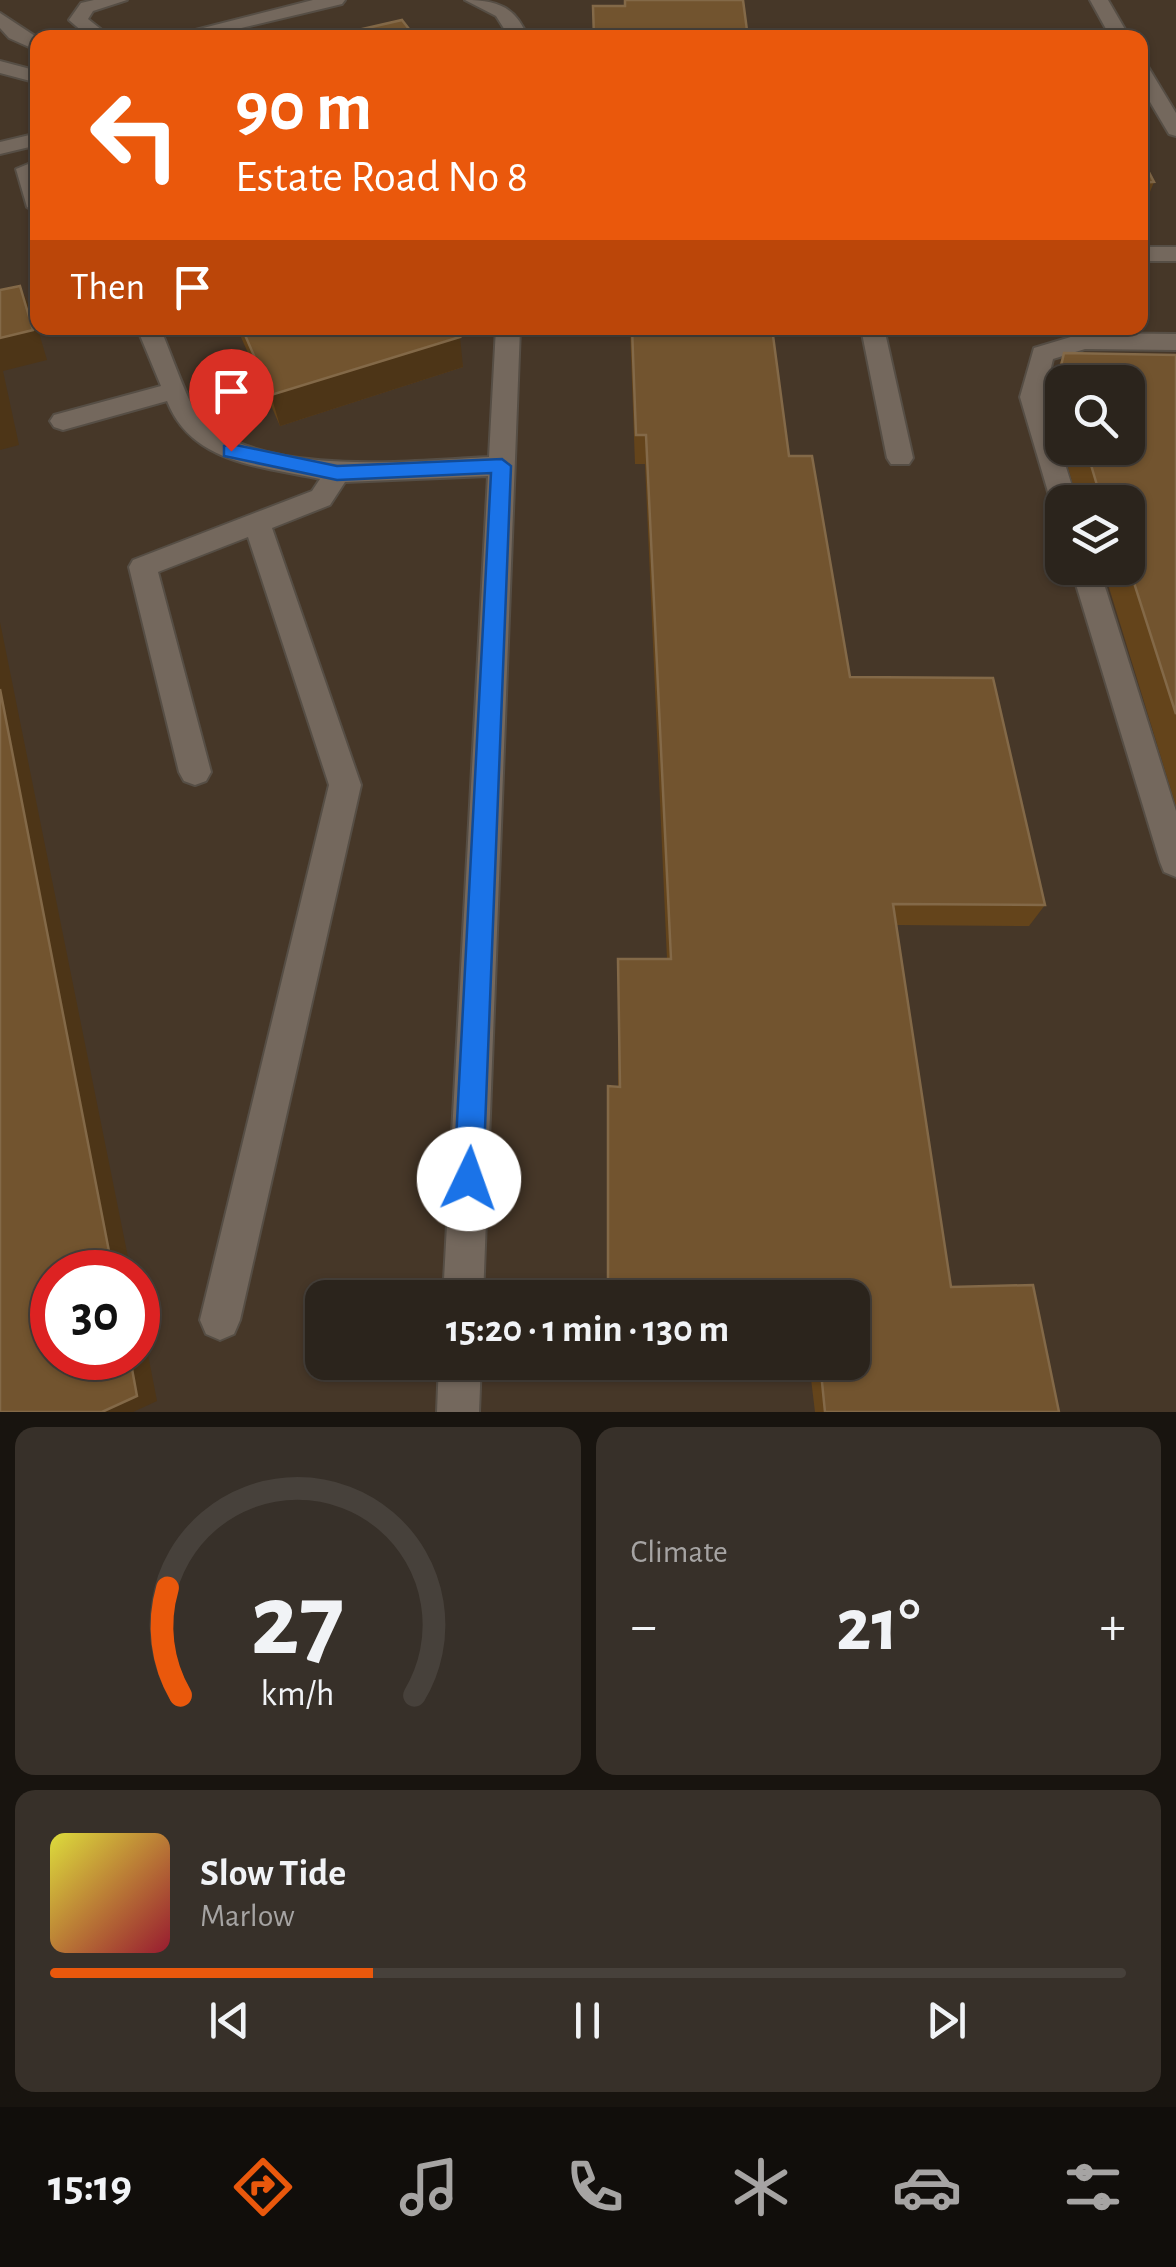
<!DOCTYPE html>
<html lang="en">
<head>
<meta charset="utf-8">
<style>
  :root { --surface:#2b241c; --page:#373029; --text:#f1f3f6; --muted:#a6a4a3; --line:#47413b; --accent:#ea580c }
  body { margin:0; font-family:"Alegreya Sans",sans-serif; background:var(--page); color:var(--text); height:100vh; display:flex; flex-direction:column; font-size:38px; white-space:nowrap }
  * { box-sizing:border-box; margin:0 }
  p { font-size:32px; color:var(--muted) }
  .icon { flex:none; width:55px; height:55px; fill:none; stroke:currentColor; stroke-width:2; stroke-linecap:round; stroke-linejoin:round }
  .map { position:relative; height:1412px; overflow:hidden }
  .side { display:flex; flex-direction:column; gap:15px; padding:15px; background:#18140f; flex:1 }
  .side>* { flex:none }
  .hud { position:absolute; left:30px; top:30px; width:1118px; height:305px; border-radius:20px; box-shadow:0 2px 8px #0004,0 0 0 2px var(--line); background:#ea580c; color:#fff; overflow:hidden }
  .controls { position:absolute; left:1045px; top:365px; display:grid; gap:20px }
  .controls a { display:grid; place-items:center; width:100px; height:100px; border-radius:20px; background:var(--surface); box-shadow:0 2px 8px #0004,0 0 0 2px var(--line); font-size:50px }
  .speed { position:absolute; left:30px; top:1250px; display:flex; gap:20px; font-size:50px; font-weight:700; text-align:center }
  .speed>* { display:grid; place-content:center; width:130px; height:130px; border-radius:50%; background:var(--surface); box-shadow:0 2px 8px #0004,0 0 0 2px var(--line); line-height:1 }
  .speed .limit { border:15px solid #d22; background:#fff; color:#111 }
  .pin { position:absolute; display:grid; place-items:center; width:85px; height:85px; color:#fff; margin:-102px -42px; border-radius:50% 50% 50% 0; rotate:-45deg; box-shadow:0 0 10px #0007 }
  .pin .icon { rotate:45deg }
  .me { position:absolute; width:110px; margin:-55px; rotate:3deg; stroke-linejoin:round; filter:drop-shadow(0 0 8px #0008) }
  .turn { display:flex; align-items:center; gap:35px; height:210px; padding:0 40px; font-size:45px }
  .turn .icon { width:130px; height:130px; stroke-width:2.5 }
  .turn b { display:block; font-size:70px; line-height:85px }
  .then { display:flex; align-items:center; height:95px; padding:0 40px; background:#0003; gap:20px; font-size:38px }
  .big { font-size:75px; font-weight:700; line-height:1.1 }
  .side .tile { flex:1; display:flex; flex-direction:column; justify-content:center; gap:15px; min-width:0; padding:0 35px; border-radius:20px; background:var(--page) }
  .side .dial { align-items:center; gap:0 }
  .dial svg { height:260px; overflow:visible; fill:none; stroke:var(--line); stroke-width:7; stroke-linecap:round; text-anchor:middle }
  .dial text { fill:var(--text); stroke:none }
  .song { display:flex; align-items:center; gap:30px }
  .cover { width:120px; height:120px; border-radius:15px; background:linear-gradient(135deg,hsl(60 70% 55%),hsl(350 70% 35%)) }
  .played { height:10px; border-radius:5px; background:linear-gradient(90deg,var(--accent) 30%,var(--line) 30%) }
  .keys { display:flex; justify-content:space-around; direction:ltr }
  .heat { display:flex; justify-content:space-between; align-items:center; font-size:55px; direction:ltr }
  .side .tiles { flex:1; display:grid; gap:15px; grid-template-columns:1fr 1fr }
  .tile:last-child { grid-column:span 2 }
  .trip { position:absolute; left:305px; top:1280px; width:565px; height:100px; border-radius:20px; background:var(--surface); box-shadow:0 2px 8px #0004,0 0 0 2px var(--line); font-weight:700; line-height:100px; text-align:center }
  .menu { display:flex; height:160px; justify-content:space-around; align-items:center; background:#110e0b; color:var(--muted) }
  .menu .icon { width:70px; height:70px }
  .menu .current { color:var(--accent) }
  .menu b { font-size:45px; color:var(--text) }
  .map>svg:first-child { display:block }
</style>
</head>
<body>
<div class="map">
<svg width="1176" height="1412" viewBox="0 0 1176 1412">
  <rect width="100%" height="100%" fill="#393025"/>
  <path fill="#463728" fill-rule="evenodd" d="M 0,0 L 1176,0 L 1176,1412 L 0,1412 ZM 38,38 L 1140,38 L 1140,328 L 38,328 ZM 1062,382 L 1128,382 L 1128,448 L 1062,448 ZM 1062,502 L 1128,502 L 1128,568 L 1062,568 ZM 52,1272 L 138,1272 L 138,1358 L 52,1358 ZM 322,1298 L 852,1298 L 852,1362 L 322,1362 Z"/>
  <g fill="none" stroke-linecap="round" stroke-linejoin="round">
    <defs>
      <g id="minor">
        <path d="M 94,0 L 127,0 L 93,11 L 88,19 L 112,38 L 90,38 L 69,20 L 81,3 Z"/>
        <path d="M 313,0 L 345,0 L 342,4 L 199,38 L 164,38 Z"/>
        <path d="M 465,0 C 496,0 516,6 528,38 L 510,38 L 496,16 Z"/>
        <path d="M 1090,0 L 1108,0 L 1130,38 L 1111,38 Z"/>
        <path d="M 0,13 L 38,38 L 38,51 L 9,38 L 0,28 Z"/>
        <path d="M 0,61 L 38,71 L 38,83 L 0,73 Z"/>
        <path d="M 1140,63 L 1147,65 L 1176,113 L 1176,136 L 1169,134 L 1140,85 Z"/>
        <path d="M 38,133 L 38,145 L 0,154 L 0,142 Z"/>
        <path d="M 38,160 L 38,213 L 27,207 L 16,169 Z"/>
        <rect x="1140" y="247" width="36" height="14"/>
        <path d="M 137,328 L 160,328 C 169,347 188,405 200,418 C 260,478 411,461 489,457 L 496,328 L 520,328 L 483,1298 L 443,1298 L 488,476 L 345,482 L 330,505 L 272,528 L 361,785 L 240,1320 L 234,1334 L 220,1340 L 206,1334 L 200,1320 L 329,785 L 248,537 L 158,572 L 211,772 L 206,781 L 195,785 L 184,781 L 179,772 L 129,567 L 133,560 L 312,491 L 320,479 C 260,466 192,464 167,401 L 63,430 L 54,427 L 50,421 L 54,415 L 161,386 Z"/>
        <path d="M 861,328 L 884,328 L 913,458 L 909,464 L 891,464 L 887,458 Z"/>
        <path d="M 1084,333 L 1176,334 L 1176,350 L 1085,349 L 1053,359 L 1044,397 L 1077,502 L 1062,502 L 1062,511 L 1051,502 L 1020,397 L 1034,348 Z"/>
        <path d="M 1071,568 L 1099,568 L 1176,811 L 1176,877 L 1164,872 L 1160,862 Z"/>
        <path d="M 439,1362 L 481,1362 L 479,1412 L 437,1412 Z"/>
      </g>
    </defs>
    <use href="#minor" stroke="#564e45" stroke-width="4"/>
    <use href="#minor" fill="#74685d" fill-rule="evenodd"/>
  </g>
  <g fill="#64441b" fill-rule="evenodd">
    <path d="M 1140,155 L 1154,182 L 1143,209 L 1140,209 Z"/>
    <path d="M 237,328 L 455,328 L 463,367 L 280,426 Z"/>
    <path d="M 630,328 L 772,328 L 789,456 L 850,677 L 1045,905 L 1029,926 L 897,925 L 951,1287 L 1059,1412 L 815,1412 L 809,1362 L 852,1362 L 852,1298 L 607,1298 L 607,1102 L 618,1087 L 618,959 L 667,959 L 645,464 L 635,464 Z"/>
    <path d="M 1064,353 L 1176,355 L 1176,806 L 1103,568 L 1128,568 L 1128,502 L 1078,502 L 1048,397 L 1051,384 ZM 1062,382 L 1128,382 L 1128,448 L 1062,448 Z"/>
  </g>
  <g fill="#4d3517">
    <path d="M 20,286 L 34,316 L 47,360 L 3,371 L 19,445 L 0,450 L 0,338 Z"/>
    <path d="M 460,337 L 463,367 L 280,426 L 271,395 Z"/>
    <path d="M 0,622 L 131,1272 L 113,1272 L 0,689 Z"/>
    <path d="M 138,1303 L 157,1401 L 133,1412 L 102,1412 L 130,1358 L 138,1358 Z"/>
  </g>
  <g fill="#72542f" stroke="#836948" stroke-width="2.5">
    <path d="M 625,0 L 743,0 L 748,38 L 594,38 L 593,6 L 625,6 Z"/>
    <path d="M 402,20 L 416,38 L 323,38 Z"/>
    <path d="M 1140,155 L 1154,182 L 1140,183 Z"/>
    <path d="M 20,286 L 33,330 L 0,338 L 0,290 Z"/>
    <path d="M 242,328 L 455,328 L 460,337 L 271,395 Z"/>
    <path d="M 632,328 L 772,328 L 789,456 L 812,456 L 850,677 L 993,678 L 1045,905 L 893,904 L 951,1287 L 1033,1285 L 1059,1412 L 825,1412 L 820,1362 L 852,1362 L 852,1298 L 813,1298 L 812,1290 L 703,1287 L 703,1298 L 608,1298 L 608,1086 L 620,1087 L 618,959 L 671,959 L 646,435 L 636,435 Z"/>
    <path d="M 1064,353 L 1176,355 L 1176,714 L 1128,564 L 1128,502 L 1102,502 L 1086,448 L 1128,448 L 1128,382 L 1066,382 L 1061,366 Z"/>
    <path d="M 0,689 L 113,1272 L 52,1272 L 52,1358 L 130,1358 L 137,1396 L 102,1412 L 0,1412 Z"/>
  </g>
  <path fill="#1a73e8" stroke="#114b97" stroke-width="2.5" d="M 231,444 L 337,466 L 502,459 L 511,466 L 483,1179 L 479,1189 L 469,1193 L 459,1189 L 454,1179 L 491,473 L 337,480 L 224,456 L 224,446 Z"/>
</svg>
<div class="controls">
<a><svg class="icon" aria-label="search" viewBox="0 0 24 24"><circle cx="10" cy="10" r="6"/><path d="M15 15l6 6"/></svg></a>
<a><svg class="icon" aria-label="layers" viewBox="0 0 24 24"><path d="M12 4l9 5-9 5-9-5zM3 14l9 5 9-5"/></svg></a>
</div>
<div class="speed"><div class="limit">30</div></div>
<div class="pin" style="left:231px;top:451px;background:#d93025"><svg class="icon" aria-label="arrive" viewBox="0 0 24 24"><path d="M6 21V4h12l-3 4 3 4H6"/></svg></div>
<svg class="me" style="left:469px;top:1179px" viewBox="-20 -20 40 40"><circle r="19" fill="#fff"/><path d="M0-13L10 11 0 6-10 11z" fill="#1a73e8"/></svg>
<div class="trip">15:20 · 1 min · 130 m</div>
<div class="hud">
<div class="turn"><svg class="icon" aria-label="left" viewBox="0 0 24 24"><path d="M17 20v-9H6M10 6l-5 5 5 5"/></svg><div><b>90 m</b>Estate Road No 8</div></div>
<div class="then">Then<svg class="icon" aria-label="arrive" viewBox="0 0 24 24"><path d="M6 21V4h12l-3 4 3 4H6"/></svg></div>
</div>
</div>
<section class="side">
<div class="tiles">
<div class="tile dial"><svg viewBox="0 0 100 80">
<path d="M14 69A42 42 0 1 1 86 69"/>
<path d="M14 69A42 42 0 0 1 10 36" stroke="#ea580c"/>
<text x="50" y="56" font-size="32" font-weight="700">27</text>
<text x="50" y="72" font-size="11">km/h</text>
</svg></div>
<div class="tile"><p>Climate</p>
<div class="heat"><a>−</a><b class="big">21°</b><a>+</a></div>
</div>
<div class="tile">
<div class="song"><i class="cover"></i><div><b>Slow Tide</b><p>Marlow</p></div></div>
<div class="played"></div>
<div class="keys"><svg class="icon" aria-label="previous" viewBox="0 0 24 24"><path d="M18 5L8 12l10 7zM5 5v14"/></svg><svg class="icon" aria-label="pause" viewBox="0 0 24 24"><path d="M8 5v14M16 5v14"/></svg><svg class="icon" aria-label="next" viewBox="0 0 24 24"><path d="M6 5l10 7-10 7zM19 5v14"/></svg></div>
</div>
</div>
</section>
<nav class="menu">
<b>15:19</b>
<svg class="icon current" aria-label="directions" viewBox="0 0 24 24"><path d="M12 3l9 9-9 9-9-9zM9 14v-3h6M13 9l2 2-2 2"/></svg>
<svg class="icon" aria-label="music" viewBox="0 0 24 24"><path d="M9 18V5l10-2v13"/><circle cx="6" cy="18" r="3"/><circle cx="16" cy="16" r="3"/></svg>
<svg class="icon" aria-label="phone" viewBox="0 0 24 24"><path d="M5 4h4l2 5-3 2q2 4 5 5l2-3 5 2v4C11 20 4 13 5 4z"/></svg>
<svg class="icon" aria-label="climate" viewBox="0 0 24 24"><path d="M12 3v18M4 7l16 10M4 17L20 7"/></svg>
<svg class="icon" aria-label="car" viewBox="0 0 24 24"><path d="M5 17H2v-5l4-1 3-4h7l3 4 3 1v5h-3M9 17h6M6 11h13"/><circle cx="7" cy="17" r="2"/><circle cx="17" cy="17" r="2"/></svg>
<svg class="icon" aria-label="filters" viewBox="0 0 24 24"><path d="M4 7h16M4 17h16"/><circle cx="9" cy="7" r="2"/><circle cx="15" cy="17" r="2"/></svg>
</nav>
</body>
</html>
